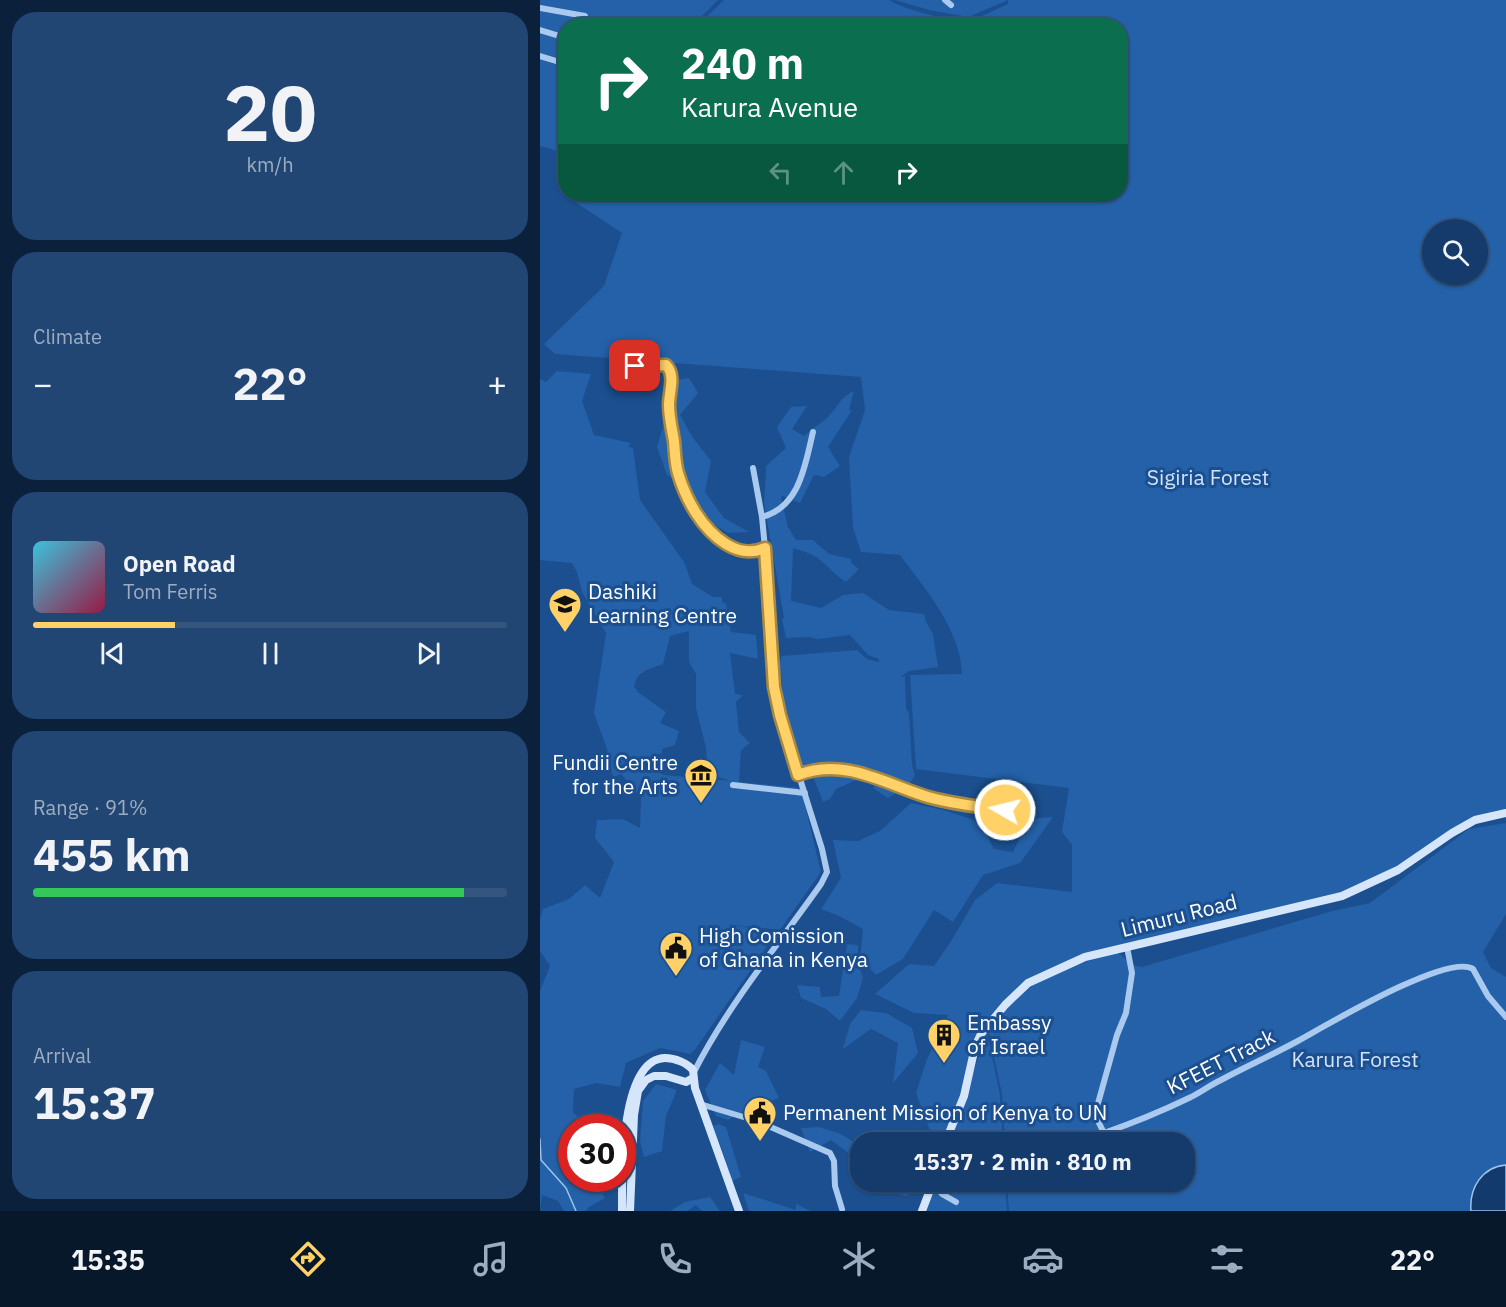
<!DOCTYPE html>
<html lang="en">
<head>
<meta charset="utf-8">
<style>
  :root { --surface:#143b6b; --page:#214673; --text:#f1f3f6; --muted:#9dadc1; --line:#33557e; --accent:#ffd166 }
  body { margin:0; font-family:"IBM Plex Sans",sans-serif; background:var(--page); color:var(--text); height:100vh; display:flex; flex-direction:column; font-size:22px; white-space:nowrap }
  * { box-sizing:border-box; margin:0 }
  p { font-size:20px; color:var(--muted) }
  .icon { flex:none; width:33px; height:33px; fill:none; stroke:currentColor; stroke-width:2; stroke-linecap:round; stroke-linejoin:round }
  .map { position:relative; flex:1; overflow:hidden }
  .details { display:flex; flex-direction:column; gap:12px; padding:12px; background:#0b203b; width:540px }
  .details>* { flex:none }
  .guide { position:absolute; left:18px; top:18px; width:570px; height:183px; border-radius:24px; box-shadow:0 2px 4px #0004,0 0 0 2px var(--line); background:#0b6e4f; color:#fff; overflow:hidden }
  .fabs { position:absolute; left:882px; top:219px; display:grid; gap:12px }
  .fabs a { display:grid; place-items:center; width:66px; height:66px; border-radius:50%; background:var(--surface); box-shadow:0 2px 4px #0004,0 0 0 2px var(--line); font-size:30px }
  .speed { position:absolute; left:18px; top:1114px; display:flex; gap:12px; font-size:30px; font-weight:700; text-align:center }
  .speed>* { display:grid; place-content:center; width:78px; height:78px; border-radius:50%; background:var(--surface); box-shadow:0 2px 4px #0004,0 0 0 2px var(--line); line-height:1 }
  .speed .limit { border:9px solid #d22; background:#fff; color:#111 }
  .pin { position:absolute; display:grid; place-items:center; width:51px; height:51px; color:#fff; margin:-26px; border-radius:12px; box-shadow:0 3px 9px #0006 }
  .me { position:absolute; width:66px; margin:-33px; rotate:278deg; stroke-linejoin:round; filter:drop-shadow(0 0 4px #0008) }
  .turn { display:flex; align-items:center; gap:21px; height:126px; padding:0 24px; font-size:27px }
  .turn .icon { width:78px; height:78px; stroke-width:2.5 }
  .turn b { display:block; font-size:42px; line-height:51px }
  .lanes { display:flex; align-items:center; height:57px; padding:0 24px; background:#0003; justify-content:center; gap:30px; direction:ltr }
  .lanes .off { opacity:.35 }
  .big { font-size:45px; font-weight:700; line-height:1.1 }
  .details .widget { flex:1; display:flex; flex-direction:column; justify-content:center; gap:9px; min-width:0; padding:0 21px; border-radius:24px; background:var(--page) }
  .details .dial { align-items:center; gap:0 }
  .dial b { font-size:78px; line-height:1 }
  .song { display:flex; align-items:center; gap:18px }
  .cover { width:72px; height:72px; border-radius:9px; background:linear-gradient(135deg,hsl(190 70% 55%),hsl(340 70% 35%)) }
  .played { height:6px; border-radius:3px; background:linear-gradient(90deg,var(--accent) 30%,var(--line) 30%) }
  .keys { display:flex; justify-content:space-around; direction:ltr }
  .heat { display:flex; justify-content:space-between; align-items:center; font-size:33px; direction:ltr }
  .charge { height:9px; border-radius:4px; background:linear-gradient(90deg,#34c759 91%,var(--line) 0) }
  .trip { position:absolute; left:310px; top:1132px; width:345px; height:60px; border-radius:24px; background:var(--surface); box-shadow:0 2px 4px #0004,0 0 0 2px var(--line); font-weight:700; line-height:60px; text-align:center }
  .tabs { display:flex; height:96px; justify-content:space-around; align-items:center; background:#08182b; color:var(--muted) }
  .tabs .icon { width:42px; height:42px }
  .tabs .active { color:var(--accent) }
  .tabs b { font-size:27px; color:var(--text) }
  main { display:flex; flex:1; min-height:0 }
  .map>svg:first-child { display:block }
</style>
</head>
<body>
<main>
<section class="details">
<div class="widget dial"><b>20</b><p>km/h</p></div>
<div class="widget"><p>Climate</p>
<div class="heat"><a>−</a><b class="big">22°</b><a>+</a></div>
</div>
<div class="widget">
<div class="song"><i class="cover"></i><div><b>Open Road</b><p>Tom Ferris</p></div></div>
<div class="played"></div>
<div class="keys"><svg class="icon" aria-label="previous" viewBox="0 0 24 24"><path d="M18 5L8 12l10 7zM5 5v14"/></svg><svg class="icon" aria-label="pause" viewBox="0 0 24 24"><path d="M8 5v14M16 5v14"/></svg><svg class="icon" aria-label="next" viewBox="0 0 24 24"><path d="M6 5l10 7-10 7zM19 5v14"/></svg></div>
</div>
<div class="widget"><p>Range · 91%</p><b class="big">455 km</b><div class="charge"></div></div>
<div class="widget"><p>Arrival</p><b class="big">15:37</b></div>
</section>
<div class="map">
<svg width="966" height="1211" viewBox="0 0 966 1211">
  <rect width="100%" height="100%" fill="#1b4f8f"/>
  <g fill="#2461a8" fill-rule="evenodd">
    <path d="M 0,0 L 178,0 L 153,25 L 26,26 L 25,153 L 0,146 Z"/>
    <path d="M 184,0 L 349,0 C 362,9 412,22 428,20 C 441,18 456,9 468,4 L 468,0 L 966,0 L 966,816 L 930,822 L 829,886 L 534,963 L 521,970 L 577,952 L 593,965 L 602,967 L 792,911 L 830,903 L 929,829 L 966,823 L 966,914 L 943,952 L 951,968 L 966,977 L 966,1211 L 469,1211 L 467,1182 L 645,1182 L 645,1143 L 465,1143 L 462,1094 L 448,1029 L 452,1017 L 429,1063 L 418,1107 L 402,1143 L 391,1143 L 392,1136 L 376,1093 L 387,1059 L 408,1015 L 374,1013 L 335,994 L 369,964 L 394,966 L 413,938 L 435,900 L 457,883 L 532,892 L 532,845 L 522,832 L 529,788 L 376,769 L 370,675 L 422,674 C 421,630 385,589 360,555 L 321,552 L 313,528 L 309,457 L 325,410 L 321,377 L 15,354 L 4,344 L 64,286 L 82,233 L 20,192 L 25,174 L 26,194 L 580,194 L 580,26 L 158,25 ZM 892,230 L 938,230 L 938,274 L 892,274 Z"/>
    <path d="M 355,0 L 466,0 L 466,1 L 428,17 L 389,10 Z"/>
    <path d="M 17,371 L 51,374 L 42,401 L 54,435 L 91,443 L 88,447 L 93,448 L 100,500 L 144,562 L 152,584 L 173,597 L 182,597 L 182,602 L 186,604 L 191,632 L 216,635 L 218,659 L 190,653 L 195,694 L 203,695 L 196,702 L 199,732 L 210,743 L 201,750 L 199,782 L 261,788 L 281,872 L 240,930 L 186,924 L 237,932 L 154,1051 L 152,1051 L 151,1054 L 120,1048 L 86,1063 L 80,1087 L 56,1083 L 34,1089 L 33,1112 L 49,1128 L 32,1128 L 32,1179 L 54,1179 L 65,1198 L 49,1207 L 46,1211 L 24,1211 L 18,1201 L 2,1195 L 0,1209 L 0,991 L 10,966 L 0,951 L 0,919 L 3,909 L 29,899 L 45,885 L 60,898 L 74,862 L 55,838 L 57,820 L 83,819 L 100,828 L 101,797 L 81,774 L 73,777 L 67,749 L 54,713 L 66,633 L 42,592 L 37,572 L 32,563 L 0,560 L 0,379 L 6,382 ZM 149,631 L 149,662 L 156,674 L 156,708 L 166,748 L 168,774 L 191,781 L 124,775 L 120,773 L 111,757 L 122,753 L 122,749 L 135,745 L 139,731 L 120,723 L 126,712 L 99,693 L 94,687 C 97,671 109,669 123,664 L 130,636 Z"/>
    <path d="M 149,378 L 158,393 L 140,415 L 153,438 L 171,461 L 165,492 L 184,518 L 209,532 L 188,533 L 162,517 L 147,486 L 127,475 L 117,447 L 125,419 L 129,381 Z"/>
    <path d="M 314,391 L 309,410 L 312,410 L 288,447 L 300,466 L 284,477 L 274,475 L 260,503 L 243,496 L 241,497 L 248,527 L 256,540 L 273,540 L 289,554 L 311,559 L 311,563 L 319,569 L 306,582 C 296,576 289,567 280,560 C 272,553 262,551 253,548 L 251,601 L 281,608 L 303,595 L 323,593 L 349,610 L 384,614 L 386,622 L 393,634 L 398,667 L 369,671 L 360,677 L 365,676 L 366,709 L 369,713 L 372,765 L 375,775 L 369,785 L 348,798 L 333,788 L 337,783 L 328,775 L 296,789 L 290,799 L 283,802 L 269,766 L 262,766 L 244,708 L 241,675 L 236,662 L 241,661 L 241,656 L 317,650 L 327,659 L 339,662 L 339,659 L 328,655 L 310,635 L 278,639 L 269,637 L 246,638 L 242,619 L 244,618 L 224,503 L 226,470 L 226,466 L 246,448 L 237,427 L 251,407 L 267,406 L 252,429 L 264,436 C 271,429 280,424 287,418 C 297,408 301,396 314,391 Z"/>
    <path d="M 371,803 L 403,810 L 440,822 L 454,849 L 473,852 L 489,819 L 513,817 L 480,863 L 443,875 L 413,922 L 394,910 L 363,959 L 336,975 L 320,958 L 323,929 L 299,916 L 281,909 L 301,878 L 293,840 L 318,841 L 340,831 Z"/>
    <path d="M 307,944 L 318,945 L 318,962 L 323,978 L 317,998 L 300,1021 L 286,1009 L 261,998 L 257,985 L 280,987 L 281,997 L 299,996 Z"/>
    <path d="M 321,1010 L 346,1013 L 372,1028 L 378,1053 L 353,1083 L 358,1043 L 331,1029 L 303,1049 L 310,1024 Z"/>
    <path d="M 447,1032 L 460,1095 L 463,1143 L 409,1143 Z"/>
    <path d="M 201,1040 L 225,1047 L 218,1067 L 226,1071 L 239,1098 L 210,1108 L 188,1120 L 176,1116 L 165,1090 L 180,1063 L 194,1075 Z"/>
    <path d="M 116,1084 L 137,1090 L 126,1116 L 122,1151 L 104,1157 L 100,1141 L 103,1101 Z"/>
    <path d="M 179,1124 L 186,1127 L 201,1177 L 192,1181 L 184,1155 L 173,1126 Z"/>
    <path d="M 279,1127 L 301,1134 L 318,1145 L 338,1130 L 333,1143 L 321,1143 L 321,1151 L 310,1154 L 291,1140 L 270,1152 L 261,1128 Z"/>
    <path d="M 353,1182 L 373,1182 L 368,1196 L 351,1193 Z"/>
    <path d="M 395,1182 L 465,1182 L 467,1211 L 385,1211 Z"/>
    <path d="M 203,1193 L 256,1210 L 256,1204 L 271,1211 L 209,1211 Z"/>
    <path d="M 170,1197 L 180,1211 L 162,1211 L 156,1205 L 147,1211 L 130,1211 L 145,1202 Z"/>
  </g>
  <path fill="#123a6d" stroke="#9cc4f0" stroke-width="1.5" d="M 966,1165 L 966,1211 L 931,1211 C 929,1188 942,1167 966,1165 Z"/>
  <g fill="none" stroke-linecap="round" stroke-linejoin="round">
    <path stroke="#9cc4f0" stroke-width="1.5" d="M 0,1139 L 1,1160 L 26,1188 L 36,1211"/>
    <g stroke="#a9c9ee" stroke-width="6">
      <path d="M 405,0 L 411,5"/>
      <path d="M 0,8 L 45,16"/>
      <path d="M 0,30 L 26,38"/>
      <path d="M 0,56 L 26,64"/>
      <path d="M 95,366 L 126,365 C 136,375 129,392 129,405 C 129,417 132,429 134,441 C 135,452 135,463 138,473 C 146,500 162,529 186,544 C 199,552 211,554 225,548"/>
      <path d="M 213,468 L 222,517"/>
      <path d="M 258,775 C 305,756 345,784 388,797 C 413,804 439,807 465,810"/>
      <path d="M 193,785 L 265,793"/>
      <path d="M 587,947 L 592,973 L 586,1013 L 577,1035 L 557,1107 L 558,1121 L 564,1133 C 593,1123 622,1111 649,1098 C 660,1093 670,1085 681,1080 C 705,1067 730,1056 754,1043 C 782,1028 908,952 933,969 L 948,996 L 966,1017"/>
      <path d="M 154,1072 C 188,1005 238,945 281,884 L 287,872 L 282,849 L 240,715 L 234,686 L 230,601 L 222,517 C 260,507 265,465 273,432"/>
      <path d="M 160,1104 L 217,1121 L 290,1153 L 294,1161 L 295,1186 L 302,1209"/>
      <path d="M 394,1182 L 402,1194 L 416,1202"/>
    </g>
    <g stroke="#d6e6fa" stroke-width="8">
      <path d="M 405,1143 L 424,1096 L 435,1047 L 441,1034 L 465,1005 L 488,983 L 545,957 L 802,896 L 858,870 L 912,833 L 935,820 L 966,813"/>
      <path d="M 82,1211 C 82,1180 79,1059 125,1058 C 135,1058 147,1063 153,1070 L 155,1088 L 199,1211"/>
      <path d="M 90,1211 L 94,1115 L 98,1091 L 106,1080 L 114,1076 L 126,1076 L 146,1082 L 153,1078"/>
      <path d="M 382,1211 L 393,1182"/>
    </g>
  </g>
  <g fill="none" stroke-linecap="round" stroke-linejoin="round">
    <defs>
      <path id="route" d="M 95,366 L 126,365 C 136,375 129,392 129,405 C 129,417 132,429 134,441 C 135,452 135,463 138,473 C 146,500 162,529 186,544 C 199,552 211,554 225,548 L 234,687 L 240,715 L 258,775 C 305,757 345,784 388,797 C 413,804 439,807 465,810"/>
    </defs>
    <use href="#route" stroke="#a68842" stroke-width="15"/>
    <use href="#route" stroke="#ffd166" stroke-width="10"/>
  </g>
  <defs>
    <symbol id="school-pin" viewBox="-11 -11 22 30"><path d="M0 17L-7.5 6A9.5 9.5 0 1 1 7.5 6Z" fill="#ffd166" stroke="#1b4f8f"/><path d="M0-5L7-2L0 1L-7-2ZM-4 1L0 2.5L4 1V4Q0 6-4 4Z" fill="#111"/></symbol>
    <symbol id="museum-pin" viewBox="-11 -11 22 30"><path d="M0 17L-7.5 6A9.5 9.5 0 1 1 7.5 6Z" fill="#ffd166" stroke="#1b4f8f"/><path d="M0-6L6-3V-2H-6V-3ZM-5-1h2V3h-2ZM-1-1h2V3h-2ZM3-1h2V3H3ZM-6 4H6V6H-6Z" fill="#111"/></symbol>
    <symbol id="civic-pin" viewBox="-11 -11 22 30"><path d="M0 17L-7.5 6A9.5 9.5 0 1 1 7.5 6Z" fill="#ffd166" stroke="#1b4f8f"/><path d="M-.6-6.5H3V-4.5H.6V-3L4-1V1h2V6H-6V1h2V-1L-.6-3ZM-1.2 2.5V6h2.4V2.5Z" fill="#111"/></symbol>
    <symbol id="building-pin" viewBox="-11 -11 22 30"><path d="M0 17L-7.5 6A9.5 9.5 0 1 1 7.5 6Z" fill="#ffd166" stroke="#1b4f8f"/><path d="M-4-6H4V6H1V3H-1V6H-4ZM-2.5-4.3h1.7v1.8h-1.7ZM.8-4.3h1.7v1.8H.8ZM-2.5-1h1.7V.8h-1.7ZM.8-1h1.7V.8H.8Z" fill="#111"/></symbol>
  </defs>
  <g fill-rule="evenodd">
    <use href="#school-pin" x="6" y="585" width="38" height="52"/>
    <use href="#museum-pin" x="142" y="756" width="38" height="52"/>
    <use href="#civic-pin" x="117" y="929" width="38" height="52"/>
    <use href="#building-pin" x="385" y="1016" width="38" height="52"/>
    <use href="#civic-pin" x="201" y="1094" width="38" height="52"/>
  </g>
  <g text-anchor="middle" stroke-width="6" stroke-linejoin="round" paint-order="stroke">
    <g font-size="21" fill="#cfe3fa" stroke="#1b4f8f">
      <text x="668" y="485">Sigiria Forest</text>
      <text x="815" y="1067">Karura Forest</text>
    </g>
    <g font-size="21" fill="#fff" stroke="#1b4f8f" text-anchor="start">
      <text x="48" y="599">Dashiki<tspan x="48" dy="24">Learning Centre</tspan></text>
      <text x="138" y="770" text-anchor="end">Fundii Centre<tspan x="138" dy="24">for the Arts</tspan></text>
      <text x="159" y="943">High Comission<tspan x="159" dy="24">of Ghana in Kenya</tspan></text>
      <text x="427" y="1030">Embassy<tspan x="427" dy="24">of Israel</tspan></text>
      <text x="243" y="1120">Permanent Mission of Kenya to UN</text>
    </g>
    <g font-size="21" fill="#fff" stroke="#1b4f8f">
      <text transform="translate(639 916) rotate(-14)" y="7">Limuru Road</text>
      <text transform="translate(681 1062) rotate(-27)" y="7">KFEET Track</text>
    </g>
  </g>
</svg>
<div class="fabs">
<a><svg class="icon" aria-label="search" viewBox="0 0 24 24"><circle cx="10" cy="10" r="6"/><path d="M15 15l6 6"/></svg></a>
</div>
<div class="speed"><div class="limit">30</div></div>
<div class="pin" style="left:95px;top:366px;background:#d93025"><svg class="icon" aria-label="arrive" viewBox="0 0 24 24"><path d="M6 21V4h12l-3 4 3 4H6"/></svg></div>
<svg class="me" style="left:465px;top:810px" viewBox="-20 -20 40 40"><circle r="17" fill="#ffd166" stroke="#fff" stroke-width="3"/><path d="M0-11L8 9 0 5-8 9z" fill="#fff"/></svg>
<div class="trip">15:37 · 2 min · 810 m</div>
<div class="guide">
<div class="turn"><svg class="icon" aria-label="right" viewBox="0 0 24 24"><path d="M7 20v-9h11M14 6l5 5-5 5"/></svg><div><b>240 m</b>Karura Avenue</div></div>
<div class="lanes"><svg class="icon off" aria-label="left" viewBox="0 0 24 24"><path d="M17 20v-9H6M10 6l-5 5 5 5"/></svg><svg class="icon off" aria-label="ahead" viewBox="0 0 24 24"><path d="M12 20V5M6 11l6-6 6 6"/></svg><svg class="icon" aria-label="right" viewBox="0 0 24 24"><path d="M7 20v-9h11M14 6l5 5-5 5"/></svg></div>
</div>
</div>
</main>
<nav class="tabs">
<b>15:35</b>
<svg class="icon active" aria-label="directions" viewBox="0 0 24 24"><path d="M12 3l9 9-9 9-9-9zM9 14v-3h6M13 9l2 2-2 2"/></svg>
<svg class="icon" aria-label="music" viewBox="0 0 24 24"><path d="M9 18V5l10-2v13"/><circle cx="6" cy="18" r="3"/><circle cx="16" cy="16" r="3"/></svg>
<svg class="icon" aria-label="phone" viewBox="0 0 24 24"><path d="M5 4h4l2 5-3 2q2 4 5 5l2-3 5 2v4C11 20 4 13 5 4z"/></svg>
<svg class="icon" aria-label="climate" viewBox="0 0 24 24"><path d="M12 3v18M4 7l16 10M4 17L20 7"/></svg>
<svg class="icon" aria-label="car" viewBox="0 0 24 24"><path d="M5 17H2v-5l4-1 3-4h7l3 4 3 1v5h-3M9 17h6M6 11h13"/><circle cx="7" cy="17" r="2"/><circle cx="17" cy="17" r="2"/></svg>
<svg class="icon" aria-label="filters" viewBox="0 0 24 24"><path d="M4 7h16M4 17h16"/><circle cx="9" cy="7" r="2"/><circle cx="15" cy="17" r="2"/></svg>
<b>22°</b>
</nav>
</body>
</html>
